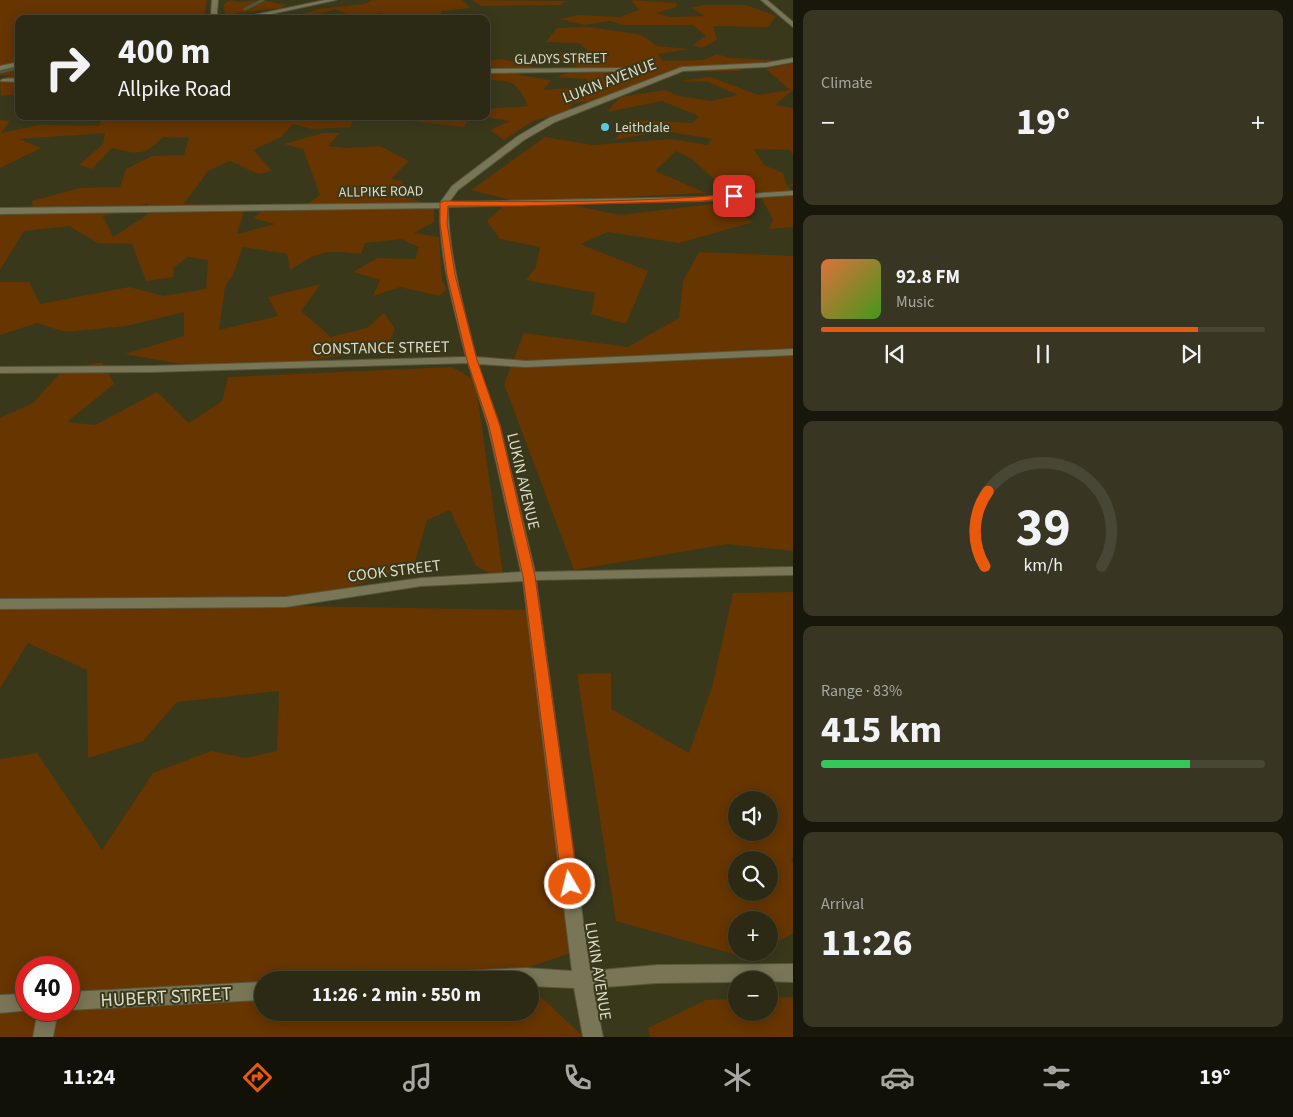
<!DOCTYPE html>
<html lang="en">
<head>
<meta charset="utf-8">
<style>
  :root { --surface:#2c2a14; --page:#383622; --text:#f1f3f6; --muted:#a6a7a0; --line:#484634; --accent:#ea580c }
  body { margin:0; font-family:"Source Sans 3",sans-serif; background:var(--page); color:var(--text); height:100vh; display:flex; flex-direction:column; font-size:19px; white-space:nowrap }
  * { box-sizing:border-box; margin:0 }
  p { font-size:16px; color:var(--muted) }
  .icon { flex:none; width:28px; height:28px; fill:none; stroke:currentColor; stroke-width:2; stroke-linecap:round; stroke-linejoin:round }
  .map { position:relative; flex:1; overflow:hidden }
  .side { display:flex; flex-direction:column; gap:10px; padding:10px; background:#18170b; width:500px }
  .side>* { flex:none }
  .hud { position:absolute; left:15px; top:15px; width:475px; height:105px; border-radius:10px; box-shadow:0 2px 12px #0003,0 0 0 1px var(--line); background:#2c2a14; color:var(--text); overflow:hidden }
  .tools { position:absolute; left:728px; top:791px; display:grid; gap:10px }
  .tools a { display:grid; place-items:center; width:50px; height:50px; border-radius:50%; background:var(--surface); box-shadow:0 2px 12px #0003,0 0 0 1px var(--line); font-size:25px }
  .speed { position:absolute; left:15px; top:956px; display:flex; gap:10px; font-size:25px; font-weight:700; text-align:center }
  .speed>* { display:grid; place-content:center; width:65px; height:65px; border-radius:50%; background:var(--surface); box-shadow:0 2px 12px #0003,0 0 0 1px var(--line); line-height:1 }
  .speed .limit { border:8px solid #d22; background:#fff; color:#111 }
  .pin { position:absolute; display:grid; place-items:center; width:42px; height:42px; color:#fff; margin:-21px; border-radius:10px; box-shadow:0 2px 8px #0006 }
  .me { position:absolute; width:55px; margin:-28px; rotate:352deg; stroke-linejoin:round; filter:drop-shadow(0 0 4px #0008) }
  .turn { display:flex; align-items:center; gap:18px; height:105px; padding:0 20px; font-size:22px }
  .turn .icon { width:65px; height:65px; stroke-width:2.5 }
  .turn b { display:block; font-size:35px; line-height:42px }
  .big { font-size:38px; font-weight:700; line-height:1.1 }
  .side .widget { flex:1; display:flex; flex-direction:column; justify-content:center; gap:8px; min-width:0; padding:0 18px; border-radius:10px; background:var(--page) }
  .side .dial { align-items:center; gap:0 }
  .dial svg { height:130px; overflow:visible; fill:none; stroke:var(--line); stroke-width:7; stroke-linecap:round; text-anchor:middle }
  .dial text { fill:var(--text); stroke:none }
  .song { display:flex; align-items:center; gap:15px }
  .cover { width:60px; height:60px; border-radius:8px; background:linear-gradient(135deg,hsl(20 70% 55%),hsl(100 70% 35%)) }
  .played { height:5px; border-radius:2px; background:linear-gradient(90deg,var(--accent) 85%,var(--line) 85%) }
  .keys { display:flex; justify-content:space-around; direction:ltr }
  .heat { display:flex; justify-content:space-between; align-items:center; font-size:28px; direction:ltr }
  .charge { height:8px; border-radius:4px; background:linear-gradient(90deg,#34c759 83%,var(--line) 0) }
  .trip { position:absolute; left:254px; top:971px; width:285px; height:50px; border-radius:25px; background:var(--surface); box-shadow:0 2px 12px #0003,0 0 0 1px var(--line); font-weight:700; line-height:50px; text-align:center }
  .tabs { display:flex; height:80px; justify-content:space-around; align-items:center; background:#121108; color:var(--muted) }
  .tabs .icon { width:35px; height:35px }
  .tabs .active { color:var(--accent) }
  .tabs b { font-size:22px; color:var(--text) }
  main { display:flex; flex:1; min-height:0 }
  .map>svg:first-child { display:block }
</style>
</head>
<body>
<main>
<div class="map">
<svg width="793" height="1037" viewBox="0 0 793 1037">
  <rect width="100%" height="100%" fill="#3a381b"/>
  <g fill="#663500" fill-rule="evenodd">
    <path d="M 0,0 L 207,0 L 204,19 L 19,19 L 19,62 L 0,66 Z"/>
    <path d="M 230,0 L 238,2 L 262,0 L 286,5 L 281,8 L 236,13 L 235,18 L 225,17 L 224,4 Z"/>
    <path d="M 372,0 L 462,0 L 470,8 L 442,11 L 440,19 L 425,16 L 421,19 L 381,19 L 382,13 L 354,17 L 335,9 L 305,19 L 289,19 L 318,9 L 365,4 Z"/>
    <path d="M 472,0 L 566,1 L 560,5 L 481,6 Z"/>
    <path d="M 631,0 L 677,3 L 676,7 L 656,13 L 670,17 L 705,16 L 691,8 L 703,5 L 746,5 L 776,16 L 768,27 L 713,26 L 717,40 L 702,48 L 693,45 L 706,36 L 693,25 L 624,25 L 610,21 L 584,25 L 559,19 L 578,15 L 620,17 L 639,10 Z"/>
    <path d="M 589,27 L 642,35 L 657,46 L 689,49 L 658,54 L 663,61 L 704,60 L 717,54 L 729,58 L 775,60 L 738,71 L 666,72 L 591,102 L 573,103 L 569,111 L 533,121 L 504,140 L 490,130 L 510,121 L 480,116 L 486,116 L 486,109 L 528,106 C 518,83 511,78 486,81 L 486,61 L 501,59 L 532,66 L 519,75 L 551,80 L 543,90 L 594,86 L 586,79 L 558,77 L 578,66 L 538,60 L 545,53 L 588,51 L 579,43 L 546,42 L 557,28 Z"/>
    <path d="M 793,63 L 793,90 L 775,105 L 793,108 L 793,155 L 790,150 L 754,149 L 764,165 L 783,173 L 787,186 L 793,184 L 793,186 L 788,186 L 793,193 L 793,227 L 769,229 L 773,219 L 757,191 L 726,190 L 692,159 L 676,151 L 655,171 L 706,193 L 627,197 L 576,206 L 620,215 L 712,204 L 754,222 L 679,243 L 608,232 L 580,244 L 648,271 L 626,324 L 591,314 L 595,293 L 526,280 L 536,267 L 540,247 L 500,239 L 487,221 L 510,200 L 471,190 L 545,137 L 593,145 L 672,139 L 707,145 L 712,139 L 663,131 L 614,140 L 633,120 L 692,123 L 699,116 L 662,101 L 607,112 L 620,97 L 665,90 L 679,96 L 712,101 L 738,95 L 708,82 L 681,81 L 711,77 L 758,95 L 790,90 L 766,69 Z"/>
    <path d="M 19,67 L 19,74 L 13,75 L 19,80 L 19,94 L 1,96 L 0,80 L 11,75 L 0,75 L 0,70 Z"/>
    <path d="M 103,116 L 355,116 L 350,127 L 312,129 L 293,124 L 281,137 L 253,150 L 272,171 L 258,174 L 230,161 L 208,171 L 184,204 L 246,205 L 237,234 L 275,224 L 253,218 L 273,203 L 304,207 L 320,195 L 303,149 L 284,144 L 323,133 L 340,133 L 328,146 L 345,148 L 380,146 L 409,161 L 391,179 L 403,181 L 399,195 L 434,206 L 434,222 L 414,233 L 439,237 L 442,280 L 447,289 L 439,296 L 400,287 L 373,296 L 380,280 L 353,272 L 378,258 L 415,259 L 419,247 L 401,239 L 365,243 L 361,254 C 324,250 321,250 290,270 L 287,254 L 243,247 L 233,275 L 225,286 L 219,330 L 278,316 L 268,297 L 321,284 L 301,311 L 331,337 L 367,328 L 384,313 L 395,329 L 387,349 L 300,362 L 193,366 L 125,354 L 184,336 L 184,312 L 126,326 L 65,332 L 37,323 L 0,335 L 0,282 L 29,282 L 40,304 L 129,287 L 164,296 L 206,289 L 208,260 L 188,257 L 173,268 L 174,277 L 146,281 L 132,244 L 98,243 L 69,226 L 24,231 L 0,270 L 0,215 L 34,213 L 32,201 L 80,188 L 120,187 L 126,169 L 152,156 L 184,155 L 189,138 L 163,137 C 143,157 138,154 112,148 L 92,169 L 79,165 L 103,144 L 105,133 L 19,139 L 41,148 L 0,168 L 0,120 L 10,121 L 1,133 L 39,125 L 99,126 ZM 148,203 L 147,215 L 113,237 L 103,216 Z"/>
    <path d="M 408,116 L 470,116 L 464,127 L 401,120 Z"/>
    <path d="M 699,252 L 793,256 L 793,551 L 728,544 L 574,570 L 504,384 L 524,333 L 628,347 L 679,318 L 683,281 Z"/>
    <path d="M 102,362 L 114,384 L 67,422 L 95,425 L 157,392 L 189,423 L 222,401 L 228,377 L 452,367 L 475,380 L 504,581 L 476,566 L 450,510 L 427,520 L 414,565 L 296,606 L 528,610 L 579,950 L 515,972 L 523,980 L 262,980 L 262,1012 L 530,1012 L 530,987 L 584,1037 L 0,1037 L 0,759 L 37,753 L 102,850 L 153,773 L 211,751 L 245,758 L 277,751 L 279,691 L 177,702 L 143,741 L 88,758 L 87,670 L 28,643 L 0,688 L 0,418 L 33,403 L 63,370 ZM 26,968 L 69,968 L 69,1010 L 26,1010 Z"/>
    <path d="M 793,592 L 793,858 L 791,859 L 793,863 L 793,934 L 769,945 L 769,920 L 736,920 L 736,952 L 754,953 L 744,957 L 616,921 L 577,674 L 611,673 L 611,709 L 689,753 L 712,687 L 733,593 ZM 736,800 L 769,800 L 769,832 L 736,832 ZM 736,860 L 769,860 L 769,892 L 736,892 Z"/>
    <path d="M 793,997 L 793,1037 L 650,1037 L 648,1028 L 706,1000 L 736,999 L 736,1012 L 769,1012 L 769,998 Z"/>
  </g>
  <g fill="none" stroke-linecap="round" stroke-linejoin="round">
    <g stroke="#465947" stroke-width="3">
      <path d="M 245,9 L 263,0"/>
      <path d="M 261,19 L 263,17"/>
      <path d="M 0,72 L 19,68"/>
    </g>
    <defs>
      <g id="minor">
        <path d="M 212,0 L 218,0 L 217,13 L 221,19 L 215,19 L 211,13 Z"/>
        <path d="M 325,0 L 336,0 L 248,19 L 235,19 Z"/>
        <path d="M 761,0 L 767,0 L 793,22 L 793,27 Z"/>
        <path d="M 793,58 L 793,62 L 766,67 L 683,71 L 555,122 L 524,140 L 458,190 L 449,202 L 702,197 L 793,191 L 793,195 L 702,201 L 448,207 C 449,258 464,308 476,357 L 526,361 L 793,349 L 793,355 L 526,367 L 478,364 L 500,426 L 535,572 L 793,567 L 793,575 L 536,580 L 590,971 L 657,965 L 793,964 L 793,982 L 736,980 L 736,982 L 657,983 L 593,988 L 603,1037 L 583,1037 L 574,988 L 530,986 L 530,980 L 453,980 L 455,974 L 462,971 L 526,968 L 572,971 L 523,581 L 421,586 L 286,607 L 0,609 L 0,599 L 286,597 L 421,578 L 521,572 L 488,426 L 468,363 L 152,372 L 0,373 L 0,367 L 152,366 L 466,357 C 454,308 439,258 440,208 L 0,214 L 0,208 L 440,203 L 452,186 L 518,136 L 549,118 L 682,67 L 766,63 Z"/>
        <path d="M 19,62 L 19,66 L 0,70 L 0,66 Z"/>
        <path d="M 638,68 L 636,71 L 486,73 L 486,69 Z"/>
        <path d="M 19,78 L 19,82 L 0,81 L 3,79 Z"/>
        <path d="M 262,982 L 262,1000 L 69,1010 L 69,992 Z"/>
        <path d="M 26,994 L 26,1010 L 31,1010 L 0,1013 L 0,995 Z"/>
        <path d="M 38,1010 L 58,1010 L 53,1037 L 33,1037 Z"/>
      </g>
    </defs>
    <use href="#minor" stroke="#56543a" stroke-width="2"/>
    <use href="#minor" fill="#787656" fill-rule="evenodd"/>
  </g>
  <path fill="#ea580c" stroke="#983908" d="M 734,194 L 737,194 L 737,197 L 702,201 L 519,206 L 448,206 L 447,223 L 455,275 L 477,360 L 500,426 L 535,576 L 578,884 L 575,889 L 570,891 L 564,889 L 562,884 L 523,576 L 489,426 L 467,360 L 447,275 L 440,223 L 440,203 L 444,201 C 540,202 638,203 734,194 Z"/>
  <circle fill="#59c8e5" stroke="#3a381b" stroke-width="2" cx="605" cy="127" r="5"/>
  <g text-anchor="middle" stroke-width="4" stroke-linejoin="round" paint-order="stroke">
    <g font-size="14" fill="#dddccb" stroke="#3a381b">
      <text transform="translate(561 58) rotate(-1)" y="5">GLADYS STREET</text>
      <text transform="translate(381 191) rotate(-1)" y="5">ALLPIKE ROAD</text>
    </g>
    <g font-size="14" fill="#dddccb" stroke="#3a381b" text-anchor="start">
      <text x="615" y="132">Leithdale</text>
    </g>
    <g font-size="16" fill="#dddccb" stroke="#3a381b">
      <text transform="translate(609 80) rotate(-21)" y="6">LUKIN AVENUE</text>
      <text transform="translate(381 347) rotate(-1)" y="6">CONSTANCE STREET</text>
      <text transform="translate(524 481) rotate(77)" y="6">LUKIN AVENUE</text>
      <text transform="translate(394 570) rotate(-7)" y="6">COOK STREET</text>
      <text transform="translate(599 971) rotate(81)" y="6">LUKIN AVENUE</text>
    </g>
    <g font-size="19" fill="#dddccb" stroke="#3a381b">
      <text transform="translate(166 996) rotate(-3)" y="7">HUBERT STREET</text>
    </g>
  </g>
</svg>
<div class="tools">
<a><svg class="icon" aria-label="sound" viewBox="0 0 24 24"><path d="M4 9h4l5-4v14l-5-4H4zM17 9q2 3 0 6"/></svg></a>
<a><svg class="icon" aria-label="search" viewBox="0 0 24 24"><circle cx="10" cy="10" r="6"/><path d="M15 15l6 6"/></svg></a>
<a>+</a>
<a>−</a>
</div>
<div class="speed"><div class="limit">40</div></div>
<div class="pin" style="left:734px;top:196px;background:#d93025"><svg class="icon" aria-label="arrive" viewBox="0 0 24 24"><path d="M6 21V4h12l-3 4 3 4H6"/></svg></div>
<svg class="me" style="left:570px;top:884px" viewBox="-20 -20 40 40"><circle r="17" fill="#ea580c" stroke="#fff" stroke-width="3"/><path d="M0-11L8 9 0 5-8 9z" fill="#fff"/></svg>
<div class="trip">11:26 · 2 min · 550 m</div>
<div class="hud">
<div class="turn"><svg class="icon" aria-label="right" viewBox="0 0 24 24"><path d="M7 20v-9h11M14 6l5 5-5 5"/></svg><div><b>400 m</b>Allpike Road</div></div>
</div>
</div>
<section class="side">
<div class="widget"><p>Climate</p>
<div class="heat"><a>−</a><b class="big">19°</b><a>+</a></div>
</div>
<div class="widget">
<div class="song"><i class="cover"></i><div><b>92.8 FM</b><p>Music</p></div></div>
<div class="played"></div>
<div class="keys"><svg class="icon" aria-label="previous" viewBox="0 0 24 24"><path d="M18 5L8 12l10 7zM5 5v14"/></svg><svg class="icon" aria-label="pause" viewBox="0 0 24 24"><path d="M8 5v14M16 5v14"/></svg><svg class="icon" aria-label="next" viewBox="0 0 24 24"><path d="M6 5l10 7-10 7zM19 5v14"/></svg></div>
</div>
<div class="widget dial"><svg viewBox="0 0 100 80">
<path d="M14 69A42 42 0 1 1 86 69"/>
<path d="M14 69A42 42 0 0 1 16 23" stroke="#ea580c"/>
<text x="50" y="56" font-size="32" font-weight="700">39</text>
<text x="50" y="72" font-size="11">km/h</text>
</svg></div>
<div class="widget"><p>Range · 83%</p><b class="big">415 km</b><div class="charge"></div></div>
<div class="widget"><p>Arrival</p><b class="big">11:26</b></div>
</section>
</main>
<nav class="tabs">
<b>11:24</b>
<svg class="icon active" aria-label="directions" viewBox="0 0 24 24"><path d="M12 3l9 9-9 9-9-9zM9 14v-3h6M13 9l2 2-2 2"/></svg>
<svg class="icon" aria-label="music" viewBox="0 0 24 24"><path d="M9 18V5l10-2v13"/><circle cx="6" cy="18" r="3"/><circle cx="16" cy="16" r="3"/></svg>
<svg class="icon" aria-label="phone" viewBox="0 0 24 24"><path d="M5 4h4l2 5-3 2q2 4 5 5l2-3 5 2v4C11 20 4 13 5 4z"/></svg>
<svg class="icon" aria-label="climate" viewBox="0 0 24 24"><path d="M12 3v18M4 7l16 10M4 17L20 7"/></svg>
<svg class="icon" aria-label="car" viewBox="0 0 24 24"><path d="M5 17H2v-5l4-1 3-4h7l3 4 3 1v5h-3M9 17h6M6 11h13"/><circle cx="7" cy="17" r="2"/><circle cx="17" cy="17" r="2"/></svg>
<svg class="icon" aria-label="filters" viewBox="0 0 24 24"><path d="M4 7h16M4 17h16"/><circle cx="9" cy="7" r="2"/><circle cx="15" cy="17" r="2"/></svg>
<b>19°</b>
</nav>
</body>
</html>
